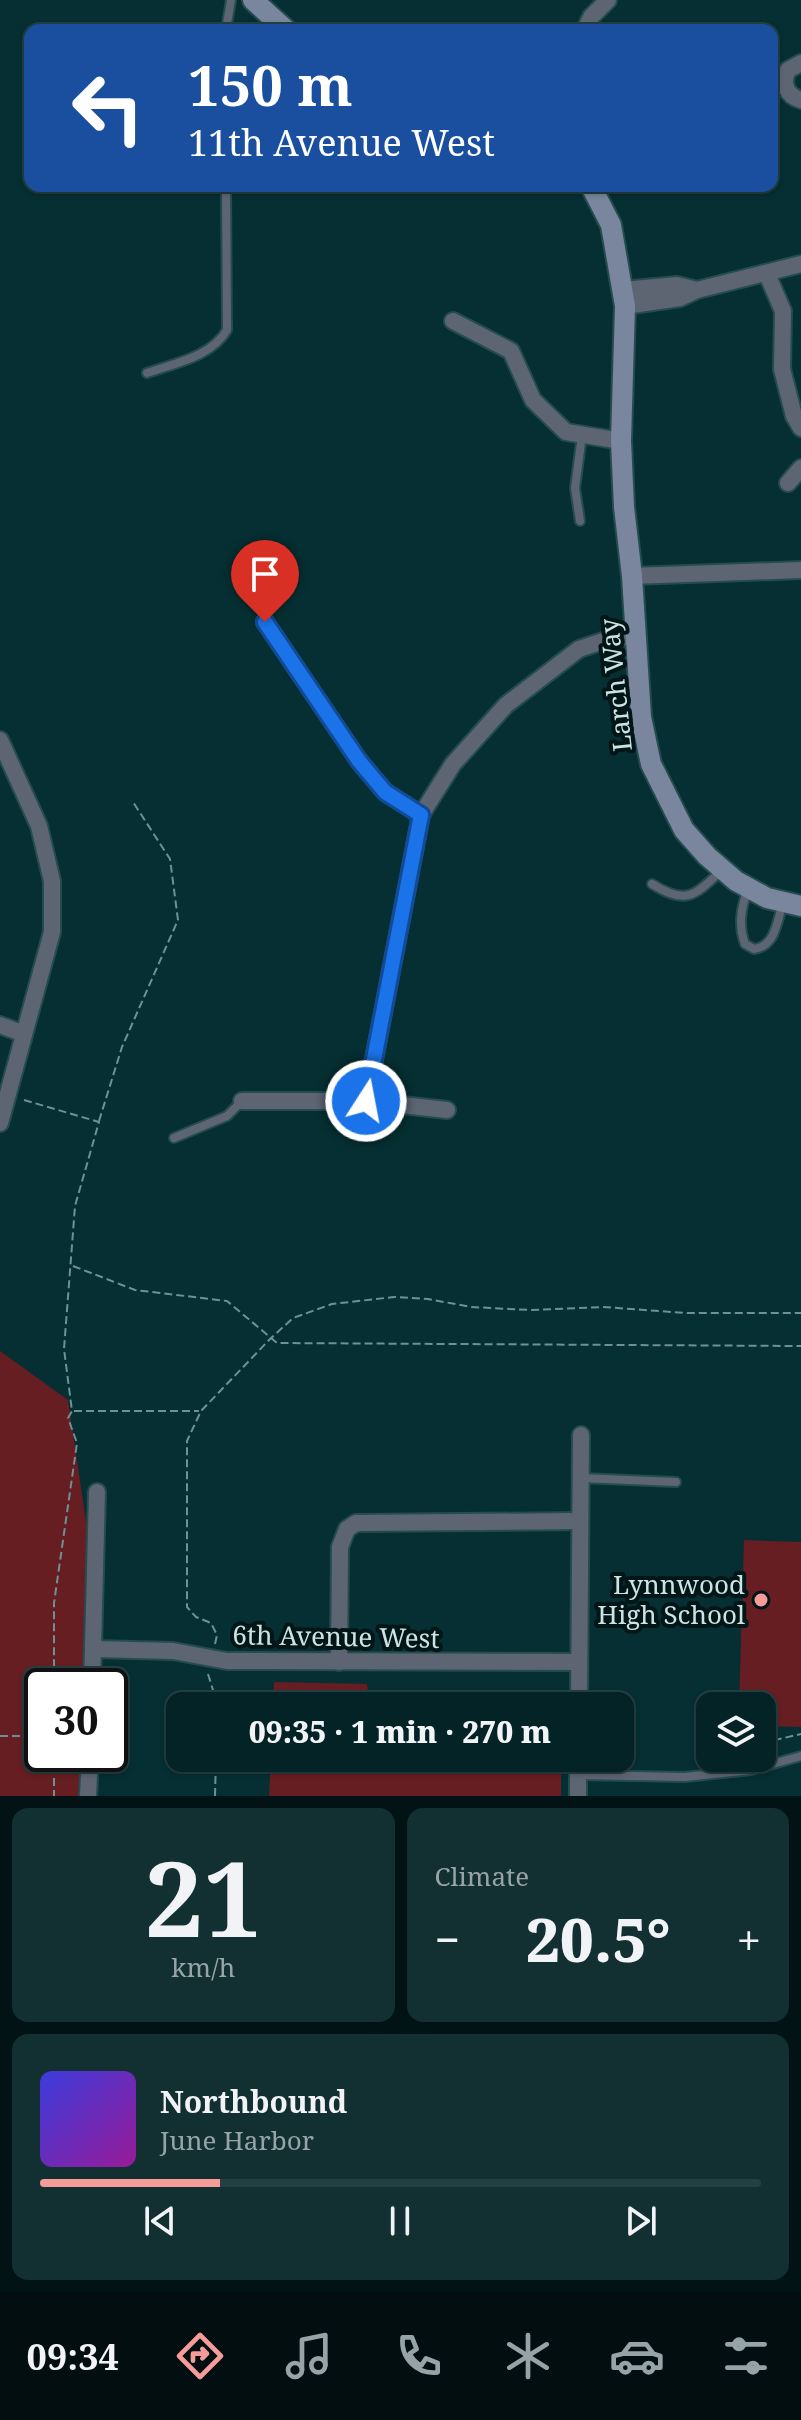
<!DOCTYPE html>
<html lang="en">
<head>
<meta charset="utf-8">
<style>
  :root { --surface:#042326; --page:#122f32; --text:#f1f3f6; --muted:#97a4a7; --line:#254043; --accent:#f59b99 }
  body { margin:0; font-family:"Noto Serif",serif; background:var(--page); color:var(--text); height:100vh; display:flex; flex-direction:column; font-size:30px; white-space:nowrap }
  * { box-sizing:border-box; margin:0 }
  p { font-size:26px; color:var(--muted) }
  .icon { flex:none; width:44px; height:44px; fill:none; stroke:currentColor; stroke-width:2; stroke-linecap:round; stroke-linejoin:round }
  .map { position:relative; height:1796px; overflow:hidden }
  .side { display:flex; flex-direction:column; gap:12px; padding:12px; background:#021315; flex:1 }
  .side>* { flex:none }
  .hud { position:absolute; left:24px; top:24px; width:754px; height:168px; border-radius:16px; box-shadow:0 2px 6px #0004,0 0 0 2px var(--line); background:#1a4fa0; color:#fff; overflow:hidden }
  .fabs { position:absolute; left:696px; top:1692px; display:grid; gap:16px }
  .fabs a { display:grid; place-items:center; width:80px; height:80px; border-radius:16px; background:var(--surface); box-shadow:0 2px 6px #0004,0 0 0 2px var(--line); font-size:40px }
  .speed { position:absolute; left:24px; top:1668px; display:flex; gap:16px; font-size:40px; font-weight:700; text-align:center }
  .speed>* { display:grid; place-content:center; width:104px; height:104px; border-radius:50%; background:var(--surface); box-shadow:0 2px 6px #0004,0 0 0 2px var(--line); line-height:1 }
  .speed .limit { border:4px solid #111; border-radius:12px; background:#fff; color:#111 }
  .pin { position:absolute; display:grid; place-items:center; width:68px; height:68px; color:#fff; margin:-82px -34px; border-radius:50% 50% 50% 0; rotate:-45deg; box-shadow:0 0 8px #0007 }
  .pin .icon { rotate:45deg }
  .me { position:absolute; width:88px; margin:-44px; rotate:11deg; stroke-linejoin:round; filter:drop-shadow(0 0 6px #0008) }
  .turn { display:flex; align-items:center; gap:28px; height:168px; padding:0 32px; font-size:36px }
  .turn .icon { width:104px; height:104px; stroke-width:2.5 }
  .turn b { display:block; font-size:56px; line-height:68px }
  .big { font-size:60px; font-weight:800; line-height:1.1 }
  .side .widget { flex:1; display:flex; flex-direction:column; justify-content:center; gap:12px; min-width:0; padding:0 28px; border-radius:16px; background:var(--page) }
  .side .dial { align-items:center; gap:0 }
  .dial b { font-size:104px; line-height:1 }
  .song { display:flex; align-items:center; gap:24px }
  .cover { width:96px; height:96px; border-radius:12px; background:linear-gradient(135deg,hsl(240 70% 55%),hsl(300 70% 35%)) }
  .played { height:8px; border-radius:4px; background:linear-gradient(90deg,var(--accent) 25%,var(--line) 25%) }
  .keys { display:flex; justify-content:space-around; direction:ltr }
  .heat { display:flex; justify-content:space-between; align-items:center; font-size:44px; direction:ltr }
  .side .tiles { flex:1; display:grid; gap:12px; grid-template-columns:1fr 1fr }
  .widget:last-child { grid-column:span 2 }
  .trip { position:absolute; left:166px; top:1692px; width:468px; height:80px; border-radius:16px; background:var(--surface); box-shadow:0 2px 6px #0004,0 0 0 2px var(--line); font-weight:800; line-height:80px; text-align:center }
  .menu { display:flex; height:128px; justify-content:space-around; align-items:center; background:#020e0f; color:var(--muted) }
  .menu .icon { width:56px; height:56px }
  .menu .active { color:var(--accent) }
  .menu b { font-size:36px; color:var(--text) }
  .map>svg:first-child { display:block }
</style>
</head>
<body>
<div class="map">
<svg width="801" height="1796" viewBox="0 0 801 1796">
  <rect width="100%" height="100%" fill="#052f32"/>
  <g fill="#661e22">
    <path d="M 0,1351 L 68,1400 L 94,1575 L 92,1686 L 42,1686 L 42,1754 L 90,1754 L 88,1796 L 0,1796 Z"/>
    <path d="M 744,1540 L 801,1542 L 801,1727 L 762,1726 L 762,1706 L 739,1706 Z"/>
    <path d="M 274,1682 L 367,1684 L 370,1706 L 273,1706 Z"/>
    <path d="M 271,1758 L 375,1758 L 377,1769 L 561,1771 L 561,1796 L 269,1796 Z"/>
  </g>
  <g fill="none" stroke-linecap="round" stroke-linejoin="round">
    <defs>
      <g id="service">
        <path d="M 226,30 L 231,0"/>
        <path d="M 772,83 L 785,84"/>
        <path d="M 147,373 C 175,363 211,357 227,330 L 226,186"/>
        <path d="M 580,521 L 575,488 L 582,435"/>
        <path d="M 652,884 C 687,906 695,895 722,870"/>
        <path d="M 748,889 C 741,908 738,925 745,944 L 754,949 C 776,946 777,921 783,903"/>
        <path d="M 174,1138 L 227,1116 L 242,1101"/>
        <path d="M 581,1478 L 676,1482"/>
        <path d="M 579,1775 L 685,1777 L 751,1770 L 801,1756"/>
      </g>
      <g id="minor">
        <path d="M 585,30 L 591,17 L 608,0"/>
        <path d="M 801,63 L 788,70 C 781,84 787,96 801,100"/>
        <path d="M 767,274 L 783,311 L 782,369 L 794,416 L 801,428"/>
        <path d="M 623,290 L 677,285 L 697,290"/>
        <path d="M 625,306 L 680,298 L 697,290 L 801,264"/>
        <path d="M 453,321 L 511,351 L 533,400 L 566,432 L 621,441"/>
        <path d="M 788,483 L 801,468"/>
        <path d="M 632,576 L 801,570"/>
        <path d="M 265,622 L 359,761 L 385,792 L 421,815"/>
        <path d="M 0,740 L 39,826 L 52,881 L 52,932 L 0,1123"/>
        <path d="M 0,1025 L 24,1034"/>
        <path d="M 242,1101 L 366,1101 L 447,1110"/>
        <path d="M 366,1101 L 421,815 L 453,764 L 506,705 L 579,649 L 606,640 L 636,635"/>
        <path d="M 94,1649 L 173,1651 L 227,1661 L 579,1662"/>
        <path d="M 339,1662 L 340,1547 L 347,1529 L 356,1523 L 580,1521"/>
        <path d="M 92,1686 L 97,1492"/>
        <path d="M 579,1706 L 581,1435"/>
        <path d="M 88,1796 L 90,1754"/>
        <path d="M 578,1796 L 578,1758"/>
      </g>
      <g id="secondary">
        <path d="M 253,0 L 286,30"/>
        <path d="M 591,186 L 611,225 L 625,306 L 621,441 L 624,507 L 632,576 L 641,717 L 651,764 L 684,830 L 707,856 L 736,881 L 767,898 L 801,906"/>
      </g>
    </defs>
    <use href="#service" stroke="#254c4f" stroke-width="12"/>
    <use href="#minor" stroke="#254c4f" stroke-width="20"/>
    <use href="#secondary" stroke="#254c4f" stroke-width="24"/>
    <g stroke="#6f9193" stroke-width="2" stroke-dasharray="8 4" stroke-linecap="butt">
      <path d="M 24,1100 L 99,1122 L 75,1206 L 64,1349 L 72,1411 L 68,1418 L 77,1443 L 54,1603 L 54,1686"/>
      <path d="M 99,1121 L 122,1047 L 178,920 L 170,859 L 133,802"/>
      <path d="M 73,1266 L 135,1290 L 227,1301 L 277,1343 L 801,1346"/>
      <path d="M 74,1411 L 199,1411"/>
      <path d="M 215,1644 L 217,1635 L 211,1623 L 196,1617 L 187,1607 L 187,1441 L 201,1411 L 270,1339 L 293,1318 L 332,1304 L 394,1297 L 428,1299 L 471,1307 L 530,1310 L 603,1307 L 686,1313 L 801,1313"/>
      <path d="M 208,1674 L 218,1706"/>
      <path d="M 0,1736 L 26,1736"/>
      <path d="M 762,1743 L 801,1734"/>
      <path d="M 54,1754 L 54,1796"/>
      <path d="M 215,1796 L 216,1758"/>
    </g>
    <use href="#service" stroke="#5d6573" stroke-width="8"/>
    <use href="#minor" stroke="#5d6573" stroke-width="16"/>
    <use href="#secondary" stroke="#79869d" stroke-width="20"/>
  </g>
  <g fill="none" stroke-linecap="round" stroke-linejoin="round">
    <defs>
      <path id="route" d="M 265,622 L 359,761 L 385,792 L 421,815 L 366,1101"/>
    </defs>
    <use href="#route" stroke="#114b97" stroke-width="20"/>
    <use href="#route" stroke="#1a73e8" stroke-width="14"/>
  </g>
  <circle fill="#f59b99" stroke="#021517" stroke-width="3" cx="761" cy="1600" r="8"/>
  <g text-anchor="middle" stroke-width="8" stroke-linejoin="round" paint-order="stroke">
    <g font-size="26" fill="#cae4e6" stroke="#021517">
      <text transform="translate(616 685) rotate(-96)" y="9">Larch Way</text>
      <text transform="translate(336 1637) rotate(1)" y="9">6th Avenue West</text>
    </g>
    <g font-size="26" fill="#cae4e6" stroke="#021517" text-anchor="end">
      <text x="745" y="1594">Lynnwood<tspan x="745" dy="30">High School</tspan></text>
    </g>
  </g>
</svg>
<div class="fabs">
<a><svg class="icon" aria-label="layers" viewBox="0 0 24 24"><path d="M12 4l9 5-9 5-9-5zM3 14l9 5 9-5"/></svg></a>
</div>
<div class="speed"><div class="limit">30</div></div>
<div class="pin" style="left:265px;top:622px;background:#d93025"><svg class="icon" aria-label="arrive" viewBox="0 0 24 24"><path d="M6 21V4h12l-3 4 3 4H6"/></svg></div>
<svg class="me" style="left:366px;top:1101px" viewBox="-20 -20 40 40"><circle r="17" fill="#1a73e8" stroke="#fff" stroke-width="3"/><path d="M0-11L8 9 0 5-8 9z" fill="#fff"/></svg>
<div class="trip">09:35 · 1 min · 270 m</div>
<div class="hud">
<div class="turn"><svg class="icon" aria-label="left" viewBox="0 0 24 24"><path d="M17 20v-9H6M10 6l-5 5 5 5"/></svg><div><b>150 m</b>11th Avenue West</div></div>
</div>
</div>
<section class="side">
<div class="tiles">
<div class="widget dial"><b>21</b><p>km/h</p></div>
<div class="widget"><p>Climate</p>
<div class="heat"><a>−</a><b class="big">20.5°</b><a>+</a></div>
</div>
<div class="widget">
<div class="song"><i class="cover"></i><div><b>Northbound</b><p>June Harbor</p></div></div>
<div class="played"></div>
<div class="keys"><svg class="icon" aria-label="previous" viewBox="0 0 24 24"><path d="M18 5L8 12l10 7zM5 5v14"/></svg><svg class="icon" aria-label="pause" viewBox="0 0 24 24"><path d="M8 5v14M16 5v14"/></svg><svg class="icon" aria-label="next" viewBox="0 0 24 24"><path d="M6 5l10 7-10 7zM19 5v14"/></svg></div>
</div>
</div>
</section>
<nav class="menu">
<b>09:34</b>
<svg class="icon active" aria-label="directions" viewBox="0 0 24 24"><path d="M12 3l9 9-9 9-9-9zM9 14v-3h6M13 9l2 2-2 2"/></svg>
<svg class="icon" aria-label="music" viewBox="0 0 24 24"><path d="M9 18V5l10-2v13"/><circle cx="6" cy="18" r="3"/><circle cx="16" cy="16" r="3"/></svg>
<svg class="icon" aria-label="phone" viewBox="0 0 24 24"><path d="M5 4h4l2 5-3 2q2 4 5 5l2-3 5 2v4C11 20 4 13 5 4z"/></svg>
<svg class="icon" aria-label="climate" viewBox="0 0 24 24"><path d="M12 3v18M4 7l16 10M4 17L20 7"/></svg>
<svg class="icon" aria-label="car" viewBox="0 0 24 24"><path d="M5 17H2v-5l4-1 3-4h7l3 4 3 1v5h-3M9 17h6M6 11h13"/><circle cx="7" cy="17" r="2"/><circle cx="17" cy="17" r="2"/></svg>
<svg class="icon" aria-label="filters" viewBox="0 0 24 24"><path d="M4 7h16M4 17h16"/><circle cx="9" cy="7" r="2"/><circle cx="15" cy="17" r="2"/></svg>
</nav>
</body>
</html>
